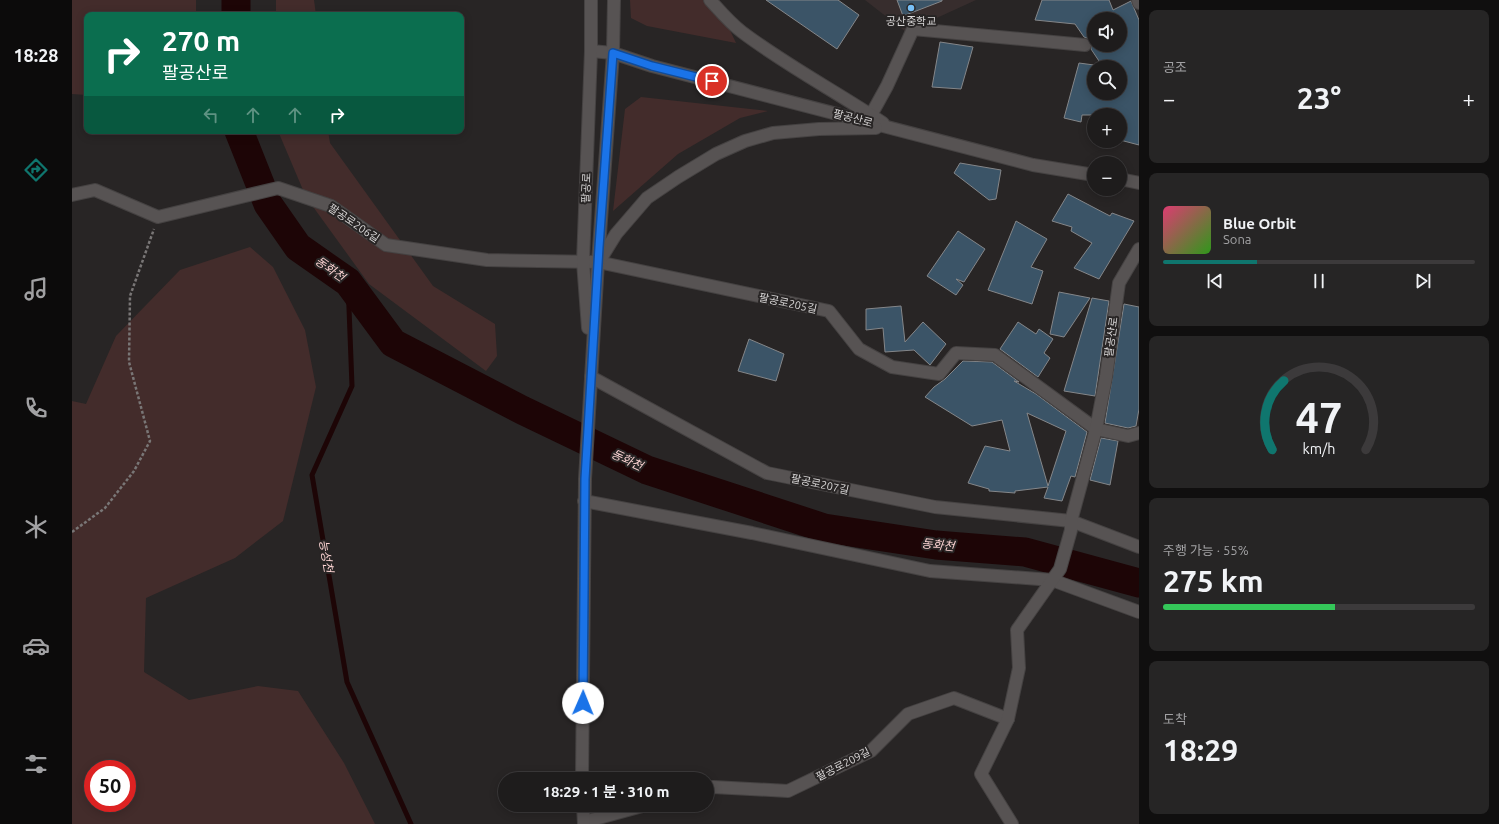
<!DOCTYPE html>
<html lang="ko">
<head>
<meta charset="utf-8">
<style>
  :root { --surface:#1e1c1c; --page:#262525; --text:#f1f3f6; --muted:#a1a1a3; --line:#3c3a3b; --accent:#0f766e }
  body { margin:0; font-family:Ubuntu,"Noto Sans KR",sans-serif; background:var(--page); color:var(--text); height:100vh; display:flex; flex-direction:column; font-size:15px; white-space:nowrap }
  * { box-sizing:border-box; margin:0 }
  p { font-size:13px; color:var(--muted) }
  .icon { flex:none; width:22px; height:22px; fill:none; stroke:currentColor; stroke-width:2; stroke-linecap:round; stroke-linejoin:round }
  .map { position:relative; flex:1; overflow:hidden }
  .side { display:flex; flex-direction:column; gap:10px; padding:10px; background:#100f0f; width:360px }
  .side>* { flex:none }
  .hud { position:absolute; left:12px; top:12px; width:380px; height:122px; border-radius:8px; box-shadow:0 2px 10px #0003,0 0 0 1px var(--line); background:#0b6e4f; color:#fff; overflow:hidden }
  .fabs { position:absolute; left:1015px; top:12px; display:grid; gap:8px }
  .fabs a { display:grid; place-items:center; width:40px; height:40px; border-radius:50%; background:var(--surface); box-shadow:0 2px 10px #0003,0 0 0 1px var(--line); font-size:20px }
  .speed { position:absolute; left:12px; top:760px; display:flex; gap:8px; font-size:20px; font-weight:700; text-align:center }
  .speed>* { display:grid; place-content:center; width:52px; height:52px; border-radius:50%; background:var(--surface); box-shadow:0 2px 10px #0003,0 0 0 1px var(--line); line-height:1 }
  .speed .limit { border:6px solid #d22; background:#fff; color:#111 }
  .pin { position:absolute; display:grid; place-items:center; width:34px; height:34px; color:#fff; margin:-17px; border:2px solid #fff; border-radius:50%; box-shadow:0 1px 4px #0007 }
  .me { position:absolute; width:44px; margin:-22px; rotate:1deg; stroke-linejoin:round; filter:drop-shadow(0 0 3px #0008) }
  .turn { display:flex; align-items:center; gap:14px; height:84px; padding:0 12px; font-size:18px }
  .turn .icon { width:52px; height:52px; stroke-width:2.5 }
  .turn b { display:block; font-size:28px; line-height:34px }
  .lanes { display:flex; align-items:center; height:38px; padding:0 12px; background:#0003; justify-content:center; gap:20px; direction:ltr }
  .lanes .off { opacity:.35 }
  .big { font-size:30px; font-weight:600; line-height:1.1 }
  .side .tile { flex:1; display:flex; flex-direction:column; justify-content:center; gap:6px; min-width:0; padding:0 14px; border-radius:8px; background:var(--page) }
  .side .dial { align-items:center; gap:0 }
  .dial svg { height:104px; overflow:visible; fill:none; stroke:var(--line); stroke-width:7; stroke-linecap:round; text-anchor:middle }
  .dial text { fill:var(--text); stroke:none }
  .song { display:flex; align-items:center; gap:12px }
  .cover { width:48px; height:48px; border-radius:6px; background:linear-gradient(135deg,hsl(340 70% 55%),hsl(110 70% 35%)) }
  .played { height:4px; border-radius:2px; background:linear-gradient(90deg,var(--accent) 30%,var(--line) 30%) }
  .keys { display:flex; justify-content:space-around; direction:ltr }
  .heat { display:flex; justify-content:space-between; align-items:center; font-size:22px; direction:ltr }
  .charge { height:6px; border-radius:3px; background:linear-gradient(90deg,#34c759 55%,var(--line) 0) }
  .trip { position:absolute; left:426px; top:772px; width:216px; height:40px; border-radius:20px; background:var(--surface); box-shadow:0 2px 10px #0003,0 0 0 1px var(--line); font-weight:600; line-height:40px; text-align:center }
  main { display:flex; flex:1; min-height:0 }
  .menu { display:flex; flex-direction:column; width:72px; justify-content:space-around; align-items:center; background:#0c0b0b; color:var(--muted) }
  .menu .icon { width:28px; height:28px }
  .menu .selected { color:var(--accent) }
  .menu b { font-size:18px; color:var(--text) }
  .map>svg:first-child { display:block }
</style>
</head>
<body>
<main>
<nav class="menu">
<b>18:28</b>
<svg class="icon selected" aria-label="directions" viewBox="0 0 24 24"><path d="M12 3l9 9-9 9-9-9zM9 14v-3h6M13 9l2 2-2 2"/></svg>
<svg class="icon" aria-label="music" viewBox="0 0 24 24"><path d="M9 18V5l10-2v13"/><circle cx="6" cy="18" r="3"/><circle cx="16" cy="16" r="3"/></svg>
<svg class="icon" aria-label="phone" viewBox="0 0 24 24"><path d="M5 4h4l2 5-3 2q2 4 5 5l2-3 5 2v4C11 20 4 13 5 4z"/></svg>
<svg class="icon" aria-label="climate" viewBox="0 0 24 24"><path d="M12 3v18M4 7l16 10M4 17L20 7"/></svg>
<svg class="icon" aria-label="car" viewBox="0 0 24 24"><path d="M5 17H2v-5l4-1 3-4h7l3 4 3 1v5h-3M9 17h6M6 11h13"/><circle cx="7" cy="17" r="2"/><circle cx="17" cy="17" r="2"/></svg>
<svg class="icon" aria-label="filters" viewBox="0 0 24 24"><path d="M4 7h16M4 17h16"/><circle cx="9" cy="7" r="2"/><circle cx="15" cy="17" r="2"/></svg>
</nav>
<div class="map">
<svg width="1067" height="824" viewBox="0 0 1067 824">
  <rect width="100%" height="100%" fill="#282525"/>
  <path fill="#372d2d" d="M 793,0 L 904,0 L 834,32 Z"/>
  <g fill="#432c2b" fill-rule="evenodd">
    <path d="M 0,0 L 124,0 L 124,15 L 15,15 L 15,95 L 0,94 Z"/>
    <path d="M 204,0 L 242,0 L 244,15 L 204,15 Z"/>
    <path d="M 558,0 L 635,0 L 649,11 L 664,43 L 575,26 L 559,18 Z"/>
    <path d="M 569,97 L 696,111 L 668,118 L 606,154 L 541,211 L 553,109 Z"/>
    <path d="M 206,131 L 256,131 L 258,143 L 361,286 L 423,324 L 425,356 L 414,371 L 297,284 L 234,197 Z"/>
    <path d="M 178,247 L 201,267 L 233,330 L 244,387 L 211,521 L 163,558 L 74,598 L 72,672 L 117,700 L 186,686 L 226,691 L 272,763 L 303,824 L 0,824 L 0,401 L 14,404 L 44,336 L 108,270 ZM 21,769 L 55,769 L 55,803 L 21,803 Z"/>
  </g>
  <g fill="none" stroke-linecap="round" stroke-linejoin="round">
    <path stroke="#1d0506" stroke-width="5" d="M 276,282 L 280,386 L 240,475 L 275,682 L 339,824"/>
    <g stroke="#1d0506" stroke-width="29">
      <path d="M 164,0 L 164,15"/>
      <path d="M 167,131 L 196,204 L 226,247 L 276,282 L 321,343 L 450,410 L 575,470 L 752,528 L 864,545 L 953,552 L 1067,583"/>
    </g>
  </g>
  <g fill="#3b5467" stroke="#848689" fill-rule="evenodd">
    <path d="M 694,0 L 766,0 L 787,15 L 765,49 Z"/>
    <path d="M 825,0 L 870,0 L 870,1 L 831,16 Z"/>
    <path d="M 970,0 L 1037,0 L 1041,10 L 1059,1 L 1067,20 L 1067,145 L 1048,140 L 1048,115 L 1010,115 L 1009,122 L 992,118 L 1007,63 L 1022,65 L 1022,93 L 1048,93 L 1048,67 L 1031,67 L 1019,49 L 1020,42 L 1017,39 L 1012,37 L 1003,24 L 963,20 ZM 1022,19 L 1048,19 L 1048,45 L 1022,45 Z"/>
    <path d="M 868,42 L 901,47 L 889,89 L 860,87 Z"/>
    <path d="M 888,163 L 929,170 L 924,199 L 917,200 L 882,173 Z"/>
    <path d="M 996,194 L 1038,216 L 1040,213 L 1062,221 L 1027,279 L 1002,268 L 1020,243 L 999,231 L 1000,227 L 980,221 Z"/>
    <path d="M 944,221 L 975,239 L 959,267 L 971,271 L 960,304 L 916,290 Z"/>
    <path d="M 886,231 L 913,249 L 892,282 L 884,279 L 891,285 L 884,295 L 855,276 Z"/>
    <path d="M 987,292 L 1018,298 L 992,337 L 978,334 Z"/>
    <path d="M 1020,298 L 1037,301 L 1023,396 L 992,391 Z"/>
    <path d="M 1052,304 L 1067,307 L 1067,409 L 1064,426 L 1056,428 L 1033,423 Z"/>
    <path d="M 829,306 L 833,342 L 851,322 L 874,344 L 858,365 L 842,350 L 813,352 L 811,328 L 794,330 L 794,309 Z"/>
    <path d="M 946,322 L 964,334 L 967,329 L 981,339 L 972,353 L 978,358 L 966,377 L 928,349 Z"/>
    <path d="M 677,339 L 712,354 L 704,381 L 666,371 Z"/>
    <path d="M 891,361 L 920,362 L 947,382 L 942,381 L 964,394 L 1015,432 L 1003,477 L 999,476 L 990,501 L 972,498 L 976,487 L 943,491 L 943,493 L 917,491 L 917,489 L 896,483 L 913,446 L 938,451 L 930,420 L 900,426 L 853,397 L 862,387 L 873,379 ZM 955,413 L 994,431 L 976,486 Z"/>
    <path d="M 1029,438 L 1046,441 L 1038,485 L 1018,480 Z"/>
  </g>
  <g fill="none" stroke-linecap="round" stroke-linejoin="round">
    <defs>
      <g id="street">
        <path d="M 1066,0 L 1067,3"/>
        <path d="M 799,115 L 815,86 L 841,29 L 1013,45"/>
        <path d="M 0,195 L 23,190 L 86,217 L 206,188 L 259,206 L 314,245 L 415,260 L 526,262 L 757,311 L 787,349 L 820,367 L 867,374 L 884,353 L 923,355 L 1024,429 L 1056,436 L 1067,433"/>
        <path d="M 519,377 L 695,473 L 863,507 L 999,521 L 1067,547"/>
        <path d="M 512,501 L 680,533 L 858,571 L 980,580 L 1067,612"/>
        <path d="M 635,789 L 641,787 L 716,791 L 799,751 L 836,714 L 882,698 L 936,719"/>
        <path d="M 512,822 L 574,805"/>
        <path d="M 940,824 L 909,774 L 936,719 L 947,668 L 945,630 L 988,569 L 999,530 L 999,521 L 1024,429 L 1034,377 L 1047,283 L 1067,249"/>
      </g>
      <g id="secondary">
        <path d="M 638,0 C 648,11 658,23 670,32 C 715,66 765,92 811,123"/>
        <path d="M 519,51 L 541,53 L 580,66 L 961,165 L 1022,175"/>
        <path d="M 1048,179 L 1067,183"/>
        <path d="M 528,260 L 544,234 L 575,198 L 606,177 L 644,154 L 673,141 L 701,133 L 747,129 L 804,128"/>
        <path d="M 516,328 L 511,262 L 519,51 L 519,0"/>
        <path d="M 510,779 L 513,479 L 526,262 L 541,53 L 542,0"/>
        <path d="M 511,805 L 512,824"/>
      </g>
    </defs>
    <use href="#street" stroke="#454242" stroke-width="14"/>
    <use href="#secondary" stroke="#454242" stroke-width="14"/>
    <path stroke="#797676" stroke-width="2.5" stroke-dasharray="3 2" stroke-linecap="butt" d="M 0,532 L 33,508 L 62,471 L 78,441 L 57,362 L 58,296 L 82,229"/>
    <use href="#street" stroke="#575353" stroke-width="12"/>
    <use href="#secondary" stroke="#575353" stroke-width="12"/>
  </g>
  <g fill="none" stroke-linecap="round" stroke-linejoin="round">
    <defs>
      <path id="route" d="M 511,703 L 513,479 L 527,247 L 541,53 L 580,66 L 640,81"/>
    </defs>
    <use href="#route" stroke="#114b97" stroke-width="10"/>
    <use href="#route" stroke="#1a73e8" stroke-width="7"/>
  </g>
  <circle fill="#77c0f7" stroke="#282525" stroke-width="1.5" cx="839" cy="8" r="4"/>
  <g text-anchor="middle" stroke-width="4" stroke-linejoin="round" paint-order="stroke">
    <g font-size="11" fill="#d8d6d6" stroke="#282525">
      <text x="839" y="25">공산중학교</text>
    </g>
    <g font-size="11" fill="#d8d6d6" stroke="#282525">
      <text transform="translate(781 118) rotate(15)" y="4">팔공산로</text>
      <text transform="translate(514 188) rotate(-88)" y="4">팔공로</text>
      <text transform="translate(282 223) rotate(34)" y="4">팔공로206길</text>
      <text transform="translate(716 303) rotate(12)" y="4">팔공로205길</text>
      <text transform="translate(1039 337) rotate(-82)" y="4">팔공산로</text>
      <text transform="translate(748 484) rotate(12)" y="4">팔공로207길</text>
      <text transform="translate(771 764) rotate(-27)" y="4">팔공로209길</text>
    </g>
    <g font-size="12" font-style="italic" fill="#fbd3d2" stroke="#282525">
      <text transform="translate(258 269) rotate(35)" y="4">동화천</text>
      <text transform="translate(555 460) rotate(25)" y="4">동화천</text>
      <text transform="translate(866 545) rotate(6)" y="4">동화천</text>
      <text transform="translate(254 556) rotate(80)" y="4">능성천</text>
    </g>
  </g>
</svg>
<div class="fabs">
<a><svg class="icon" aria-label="sound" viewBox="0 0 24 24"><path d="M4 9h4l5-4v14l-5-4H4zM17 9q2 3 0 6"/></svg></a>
<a><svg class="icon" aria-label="search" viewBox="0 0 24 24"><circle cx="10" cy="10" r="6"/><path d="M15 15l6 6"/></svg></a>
<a>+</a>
<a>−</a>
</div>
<div class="speed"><div class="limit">50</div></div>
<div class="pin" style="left:640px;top:81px;background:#d93025"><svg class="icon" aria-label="arrive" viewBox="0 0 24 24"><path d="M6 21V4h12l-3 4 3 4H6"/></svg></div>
<svg class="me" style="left:511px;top:703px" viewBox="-20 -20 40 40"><circle r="19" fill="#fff"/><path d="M0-13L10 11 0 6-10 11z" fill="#1a73e8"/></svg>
<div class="trip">18:29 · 1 분 · 310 m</div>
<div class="hud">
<div class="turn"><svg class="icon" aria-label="right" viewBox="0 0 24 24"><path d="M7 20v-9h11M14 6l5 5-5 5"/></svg><div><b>270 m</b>팔공산로</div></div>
<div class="lanes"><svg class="icon off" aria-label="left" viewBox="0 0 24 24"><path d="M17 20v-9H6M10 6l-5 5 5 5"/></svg><svg class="icon off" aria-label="ahead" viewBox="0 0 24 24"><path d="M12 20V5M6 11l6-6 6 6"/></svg><svg class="icon off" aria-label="ahead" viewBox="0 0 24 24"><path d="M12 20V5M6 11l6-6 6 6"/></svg><svg class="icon" aria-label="right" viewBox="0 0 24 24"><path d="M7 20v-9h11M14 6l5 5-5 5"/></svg></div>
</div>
</div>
<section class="side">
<div class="tile"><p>공조</p>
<div class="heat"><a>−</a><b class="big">23°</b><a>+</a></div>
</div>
<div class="tile">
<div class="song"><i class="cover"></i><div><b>Blue Orbit</b><p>Sona</p></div></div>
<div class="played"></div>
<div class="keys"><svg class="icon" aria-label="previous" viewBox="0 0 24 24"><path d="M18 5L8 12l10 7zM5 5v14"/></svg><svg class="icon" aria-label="pause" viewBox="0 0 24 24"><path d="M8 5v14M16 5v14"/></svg><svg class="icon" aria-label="next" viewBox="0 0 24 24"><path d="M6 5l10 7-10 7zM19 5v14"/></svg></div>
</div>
<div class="tile dial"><svg viewBox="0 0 100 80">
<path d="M14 69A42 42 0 1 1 86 69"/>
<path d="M14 69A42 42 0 0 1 23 16" stroke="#0f766e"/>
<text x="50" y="56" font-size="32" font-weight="700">47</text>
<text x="50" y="72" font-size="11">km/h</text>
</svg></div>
<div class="tile"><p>주행 가능 · 55%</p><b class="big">275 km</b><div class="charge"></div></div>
<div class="tile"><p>도착</p><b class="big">18:29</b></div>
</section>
</main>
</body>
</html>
